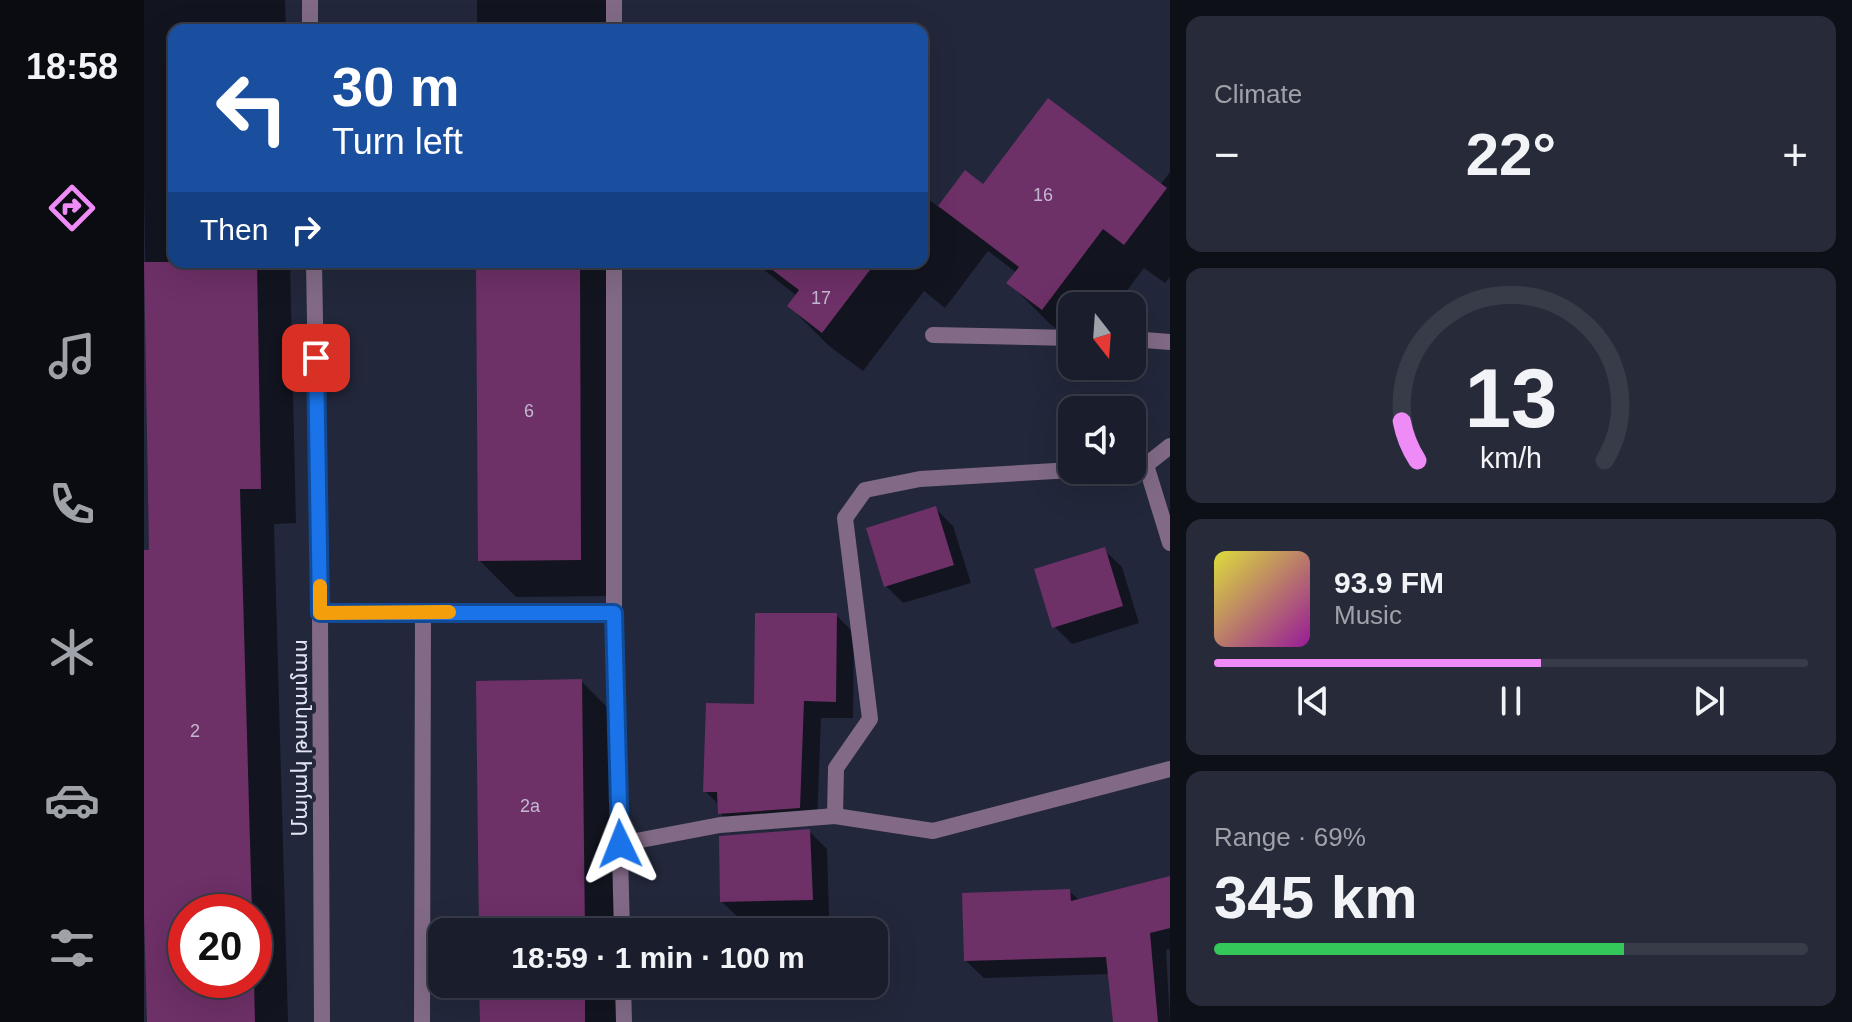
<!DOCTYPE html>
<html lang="en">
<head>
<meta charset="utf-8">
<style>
  :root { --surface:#1a1d2c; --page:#272a38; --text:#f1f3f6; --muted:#9fa2a9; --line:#383b48; --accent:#ee8bf7 }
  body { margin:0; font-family:Arial,"Noto Sans Armenian",sans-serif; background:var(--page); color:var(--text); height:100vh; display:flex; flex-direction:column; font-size:30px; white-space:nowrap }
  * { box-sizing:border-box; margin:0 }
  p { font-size:26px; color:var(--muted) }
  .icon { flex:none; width:44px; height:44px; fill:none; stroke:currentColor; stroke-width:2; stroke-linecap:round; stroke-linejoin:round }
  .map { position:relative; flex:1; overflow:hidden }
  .details { display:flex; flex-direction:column; gap:16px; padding:16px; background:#0e1018; width:682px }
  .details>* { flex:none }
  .top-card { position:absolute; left:24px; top:24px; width:760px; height:244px; border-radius:16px; box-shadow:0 8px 32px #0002,0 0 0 2px var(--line); background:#1a4fa0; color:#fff; overflow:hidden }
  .needle { width:52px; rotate:163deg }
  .buttons { position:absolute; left:914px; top:292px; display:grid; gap:16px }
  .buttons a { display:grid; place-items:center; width:88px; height:88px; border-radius:16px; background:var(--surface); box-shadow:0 8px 32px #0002,0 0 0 2px var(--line); font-size:40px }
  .speed { position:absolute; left:24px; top:894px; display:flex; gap:16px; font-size:40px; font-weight:700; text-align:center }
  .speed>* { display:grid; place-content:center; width:104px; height:104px; border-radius:50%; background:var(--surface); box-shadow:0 8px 32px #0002,0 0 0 2px var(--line); line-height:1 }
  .speed .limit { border:12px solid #d22; background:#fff; color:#111 }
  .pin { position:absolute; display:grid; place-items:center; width:68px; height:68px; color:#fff; margin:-34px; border-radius:16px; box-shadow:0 4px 12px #0006 }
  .me { position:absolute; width:88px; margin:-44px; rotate:358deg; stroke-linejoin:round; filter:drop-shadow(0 0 6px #0008) }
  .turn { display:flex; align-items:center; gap:28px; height:168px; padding:0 32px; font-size:36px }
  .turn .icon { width:104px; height:104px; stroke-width:2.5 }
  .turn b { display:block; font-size:56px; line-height:68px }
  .then { display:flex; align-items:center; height:76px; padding:0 32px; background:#0003; gap:16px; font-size:30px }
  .big { font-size:60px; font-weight:800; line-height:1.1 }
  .details .tile { flex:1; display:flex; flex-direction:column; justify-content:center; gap:12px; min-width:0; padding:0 28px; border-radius:16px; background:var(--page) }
  .details .dial { align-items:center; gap:0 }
  .dial svg { height:208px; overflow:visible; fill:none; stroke:var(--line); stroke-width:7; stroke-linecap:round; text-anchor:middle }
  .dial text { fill:var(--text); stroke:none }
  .song { display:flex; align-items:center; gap:24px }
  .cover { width:96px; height:96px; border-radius:12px; background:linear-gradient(135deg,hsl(60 70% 55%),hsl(300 70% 35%)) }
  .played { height:8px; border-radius:4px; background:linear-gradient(90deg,var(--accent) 55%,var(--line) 55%) }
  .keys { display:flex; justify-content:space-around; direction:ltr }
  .heat { display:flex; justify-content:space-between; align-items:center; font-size:44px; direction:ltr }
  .charge { height:12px; border-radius:6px; background:linear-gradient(90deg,#34c759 69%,var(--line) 0) }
  .trip { position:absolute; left:284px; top:918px; width:460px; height:80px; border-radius:16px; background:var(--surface); box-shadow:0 8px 32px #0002,0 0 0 2px var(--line); font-weight:800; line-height:80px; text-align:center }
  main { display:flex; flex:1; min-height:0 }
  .menu { display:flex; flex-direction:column; width:144px; justify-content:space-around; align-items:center; background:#0a0c12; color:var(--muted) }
  .menu .icon { width:56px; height:56px }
  .menu .active { color:var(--accent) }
  .menu b { font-size:36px; color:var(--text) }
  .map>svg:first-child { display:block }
</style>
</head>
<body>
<main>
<nav class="menu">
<b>18:58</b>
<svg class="icon active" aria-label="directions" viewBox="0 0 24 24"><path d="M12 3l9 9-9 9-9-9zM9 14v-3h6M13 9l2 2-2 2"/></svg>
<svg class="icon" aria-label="music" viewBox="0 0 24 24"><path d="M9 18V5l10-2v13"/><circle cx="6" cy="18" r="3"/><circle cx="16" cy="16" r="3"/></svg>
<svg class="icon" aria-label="phone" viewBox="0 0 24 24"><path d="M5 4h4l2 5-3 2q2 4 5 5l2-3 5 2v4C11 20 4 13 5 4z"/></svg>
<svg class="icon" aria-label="climate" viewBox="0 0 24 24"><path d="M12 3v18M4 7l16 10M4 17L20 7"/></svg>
<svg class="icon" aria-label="car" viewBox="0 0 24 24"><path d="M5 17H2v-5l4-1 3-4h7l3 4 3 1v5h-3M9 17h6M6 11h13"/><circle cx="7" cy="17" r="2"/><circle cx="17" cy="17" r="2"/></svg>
<svg class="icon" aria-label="filters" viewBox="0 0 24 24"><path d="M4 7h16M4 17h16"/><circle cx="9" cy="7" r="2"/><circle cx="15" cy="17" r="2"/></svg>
</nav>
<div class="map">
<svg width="1026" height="1022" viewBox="0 0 1026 1022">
  <rect width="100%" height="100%" fill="#22273b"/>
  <g fill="#0007" fill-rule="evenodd">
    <path d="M 0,0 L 141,0 L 142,30 L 30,30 L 30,262 L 146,262 L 152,523 L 130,524 L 144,1022 L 4,1022 L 0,857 L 0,552 L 7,552 L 0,189 ZM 42,912 L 110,912 L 110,980 L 42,980 Z"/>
    <rect x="333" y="0" width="137" height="30"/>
    <path d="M 1026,172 L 1026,277 L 1021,283 L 1000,268 L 971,306 L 928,306 L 928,340 L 905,323 L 865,283 L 873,273 L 844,251 L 801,308 L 780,291 L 719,371 L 685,346 L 645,306 L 653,296 L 610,262 L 778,262 L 778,195 L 796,208 L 822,173 L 839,186 L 1016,185 Z"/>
    <path d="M 334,262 L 472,262 L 473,596 L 372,597 L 336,561 Z"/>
    <path d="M 792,509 L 809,526 L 827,583 L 759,603 L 742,586 Z"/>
    <path d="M 960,550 L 978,567 L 995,623 L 928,644 L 910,626 Z"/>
    <path d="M 692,615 L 710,633 L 709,718 L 677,718 L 673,825 L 593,831 L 576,813 L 576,806 L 561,791 L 612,706 Z"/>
    <path d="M 437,681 L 474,718 L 476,932 L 337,932 Z"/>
    <path d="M 665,831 L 683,849 L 685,916 L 596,919 L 578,902 Z"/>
    <path d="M 1026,878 L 1026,949 L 1022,950 L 1026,1022 L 971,1022 L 966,974 L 840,978 L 822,961 L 925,891 L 935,900 Z"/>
    <path d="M 337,984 L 476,984 L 477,1022 L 338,1022 Z"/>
  </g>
  <g fill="#6d3067">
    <path d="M 904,98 L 1023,188 L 980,245 L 959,229 L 898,310 L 862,283 L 875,267 L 794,206 L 821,170 L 839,184 Z"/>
    <path d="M 0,262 L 113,262 L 117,489 L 96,489 L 108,912 L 42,912 L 42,980 L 110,980 L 111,1022 L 3,1022 L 0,916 L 0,550 L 5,550 Z"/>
    <path d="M 332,262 L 436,262 L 437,560 L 334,561 Z"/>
    <path d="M 618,262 L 732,262 L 678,333 L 643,306 L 655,290 Z"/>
    <path d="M 792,506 L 810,565 L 740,587 L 722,528 Z"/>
    <path d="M 961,547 L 979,606 L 908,628 L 890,569 Z"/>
    <path d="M 611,613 L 693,613 L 692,702 L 660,701 L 656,808 L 574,814 L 573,792 L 559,792 L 562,703 L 610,704 Z"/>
    <path d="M 438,679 L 441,932 L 335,932 L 332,681 Z"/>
    <path d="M 666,829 L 669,900 L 576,902 L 575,836 Z"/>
    <path d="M 1026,876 L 1026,928 L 1006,933 L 1014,1022 L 969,1022 L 962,957 L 820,961 L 818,893 L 926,889 L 927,901 Z"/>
    <path d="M 335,984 L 441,984 L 441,1022 L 336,1022 Z"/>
  </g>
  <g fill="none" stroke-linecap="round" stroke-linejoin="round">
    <g stroke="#826a86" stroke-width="16">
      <path d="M 470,30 L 470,0"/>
      <path d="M 789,335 L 928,338"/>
      <path d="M 988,339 L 1026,342"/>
      <path d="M 1026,446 L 1002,465 L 1026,543"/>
      <path d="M 928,470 L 776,479 L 721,490 L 701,518 L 726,719 L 692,768 L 691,816 L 789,831 L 1026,769"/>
      <path d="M 176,613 L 470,613 L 478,932"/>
      <path d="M 470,613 L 470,262"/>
      <path d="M 476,844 L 576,825 L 691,816"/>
      <path d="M 479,984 L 480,1022"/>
      <path d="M 278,1022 L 279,612"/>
    </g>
    <g stroke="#826a86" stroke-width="16">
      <path d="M 166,0 L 166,30"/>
      <path d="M 170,262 L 176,613 L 178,1022"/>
    </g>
  </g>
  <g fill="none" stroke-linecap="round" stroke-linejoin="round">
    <defs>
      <path id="route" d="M 172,358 L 176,613 L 470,613 L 476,844"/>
    </defs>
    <use href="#route" stroke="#114b97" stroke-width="20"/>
    <use href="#route" stroke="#1a73e8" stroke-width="14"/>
    <path stroke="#f59e0b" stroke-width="14" d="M 176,586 L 176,613 L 305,612"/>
  </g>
  <g text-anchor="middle" stroke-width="8" stroke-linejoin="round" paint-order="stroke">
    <g font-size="18" fill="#c4b8d0">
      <text x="899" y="201">16</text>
      <text x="677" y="304">17</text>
      <text x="385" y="417">6</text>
      <text x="51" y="737">2</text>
      <text x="386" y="812">2a</text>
    </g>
    <g font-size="22" fill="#e1e5f3" stroke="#22273b">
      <text transform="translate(155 738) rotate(-90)" y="8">Մայակ թաղամաս</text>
    </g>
  </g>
</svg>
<div class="buttons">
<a><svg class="needle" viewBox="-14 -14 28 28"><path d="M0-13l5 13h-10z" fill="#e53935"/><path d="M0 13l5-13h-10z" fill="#9fa2a9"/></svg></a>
<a><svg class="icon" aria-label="sound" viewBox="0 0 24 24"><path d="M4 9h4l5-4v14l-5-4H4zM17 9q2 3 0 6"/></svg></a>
</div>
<div class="speed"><div class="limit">20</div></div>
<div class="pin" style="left:172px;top:358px;background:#d93025"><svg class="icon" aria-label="arrive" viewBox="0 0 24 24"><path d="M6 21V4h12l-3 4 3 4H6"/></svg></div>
<svg class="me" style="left:476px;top:844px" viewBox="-20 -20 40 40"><path d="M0-17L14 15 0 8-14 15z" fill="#1a73e8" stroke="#fff" stroke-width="4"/></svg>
<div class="trip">18:59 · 1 min · 100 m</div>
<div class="top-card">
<div class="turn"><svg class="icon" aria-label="left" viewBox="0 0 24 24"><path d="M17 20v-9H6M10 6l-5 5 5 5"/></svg><div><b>30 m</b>Turn left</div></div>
<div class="then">Then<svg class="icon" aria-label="right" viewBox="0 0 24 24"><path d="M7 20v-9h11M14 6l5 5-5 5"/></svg></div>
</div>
</div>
<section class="details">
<div class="tile"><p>Climate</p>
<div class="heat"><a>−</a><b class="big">22°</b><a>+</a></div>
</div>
<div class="tile dial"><svg viewBox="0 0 100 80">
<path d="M14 69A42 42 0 1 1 86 69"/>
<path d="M14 69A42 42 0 0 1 8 54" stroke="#ee8bf7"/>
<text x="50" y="56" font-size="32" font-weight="700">13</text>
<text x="50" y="72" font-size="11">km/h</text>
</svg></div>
<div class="tile">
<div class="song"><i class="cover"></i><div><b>93.9 FM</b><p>Music</p></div></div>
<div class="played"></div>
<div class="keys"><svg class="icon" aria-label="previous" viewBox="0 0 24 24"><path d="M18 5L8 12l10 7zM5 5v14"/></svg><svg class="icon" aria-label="pause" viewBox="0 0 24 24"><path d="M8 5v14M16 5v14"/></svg><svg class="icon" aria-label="next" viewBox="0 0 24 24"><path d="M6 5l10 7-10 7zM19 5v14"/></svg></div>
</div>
<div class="tile"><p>Range · 69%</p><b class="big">345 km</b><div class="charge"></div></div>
</section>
</main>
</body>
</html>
